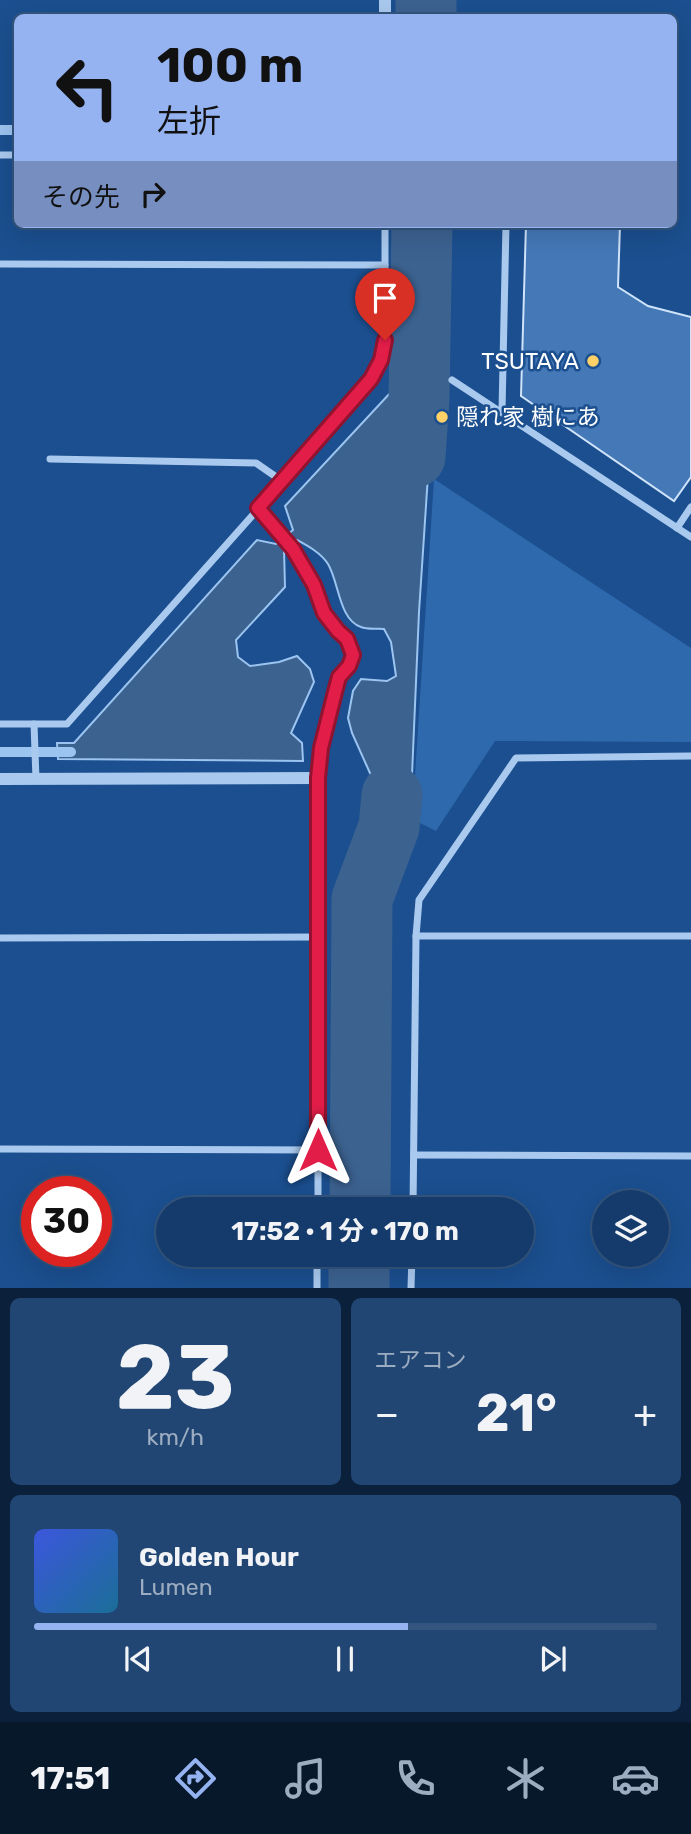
<!DOCTYPE html>
<html lang="ja">
<head>
<meta charset="utf-8">
<style>
  :root { --surface:#143b6b; --page:#214673; --text:#f1f3f6; --muted:#9dadc1; --line:#33557e; --accent:#95b2f1 }
  body { margin:0; font-family:Rubik,"Noto Sans JP",sans-serif; background:var(--page); color:var(--text); height:100vh; display:flex; flex-direction:column; font-size:26px; white-space:nowrap }
  * { box-sizing:border-box; margin:0 }
  p { font-size:23px; color:var(--muted) }
  .icon { flex:none; width:38px; height:38px; fill:none; stroke:currentColor; stroke-width:2; stroke-linecap:round; stroke-linejoin:round }
  .map { position:relative; height:1288px; overflow:hidden }
  .panel { display:flex; flex-direction:column; gap:10px; padding:10px; background:#0b203b; flex:1 }
  .panel>* { flex:none }
  .hud { position:absolute; left:14px; top:14px; width:663px; height:214px; border-radius:10px; box-shadow:0 7px 28px #0002,0 0 0 2px var(--line); background:#95b2f1; color:#111; overflow:hidden }
  .tools { position:absolute; left:592px; top:1190px; display:grid; gap:14px }
  .tools a { display:grid; place-items:center; width:77px; height:77px; border-radius:50%; background:var(--surface); box-shadow:0 7px 28px #0002,0 0 0 2px var(--line); font-size:35px }
  .speed { position:absolute; left:21px; top:1176px; display:flex; gap:14px; font-size:35px; font-weight:700; text-align:center }
  .speed>* { display:grid; place-content:center; width:91px; height:91px; border-radius:50%; background:var(--surface); box-shadow:0 7px 28px #0002,0 0 0 2px var(--line); line-height:1 }
  .speed .limit { border:10px solid #d22; background:#fff; color:#111 }
  .pin { position:absolute; display:grid; place-items:center; width:60px; height:60px; color:#fff; margin:-72px -30px; border-radius:50% 50% 50% 0; rotate:-45deg; box-shadow:0 0 7px #0007 }
  .pin .icon { rotate:45deg }
  .me { position:absolute; width:77px; margin:-38px; rotate:0deg; stroke-linejoin:round; filter:drop-shadow(0 0 5px #0008) }
  .turn { display:flex; align-items:center; gap:24px; height:147px; padding:0 28px; font-size:32px }
  .turn .icon { width:91px; height:91px; stroke-width:2.5 }
  .turn b { display:block; font-size:49px; line-height:60px }
  .then { display:flex; align-items:center; height:66px; padding:0 28px; background:#0003; gap:14px; font-size:26px }
  .big { font-size:52px; font-weight:700; line-height:1.1 }
  .panel .card { flex:1; display:flex; flex-direction:column; justify-content:center; gap:10px; min-width:0; padding:0 24px; border-radius:10px; background:var(--page) }
  .panel .dial { align-items:center; gap:0 }
  .dial b { font-size:91px; line-height:1 }
  .song { display:flex; align-items:center; gap:21px }
  .cover { width:84px; height:84px; border-radius:10px; background:linear-gradient(135deg,hsl(230 70% 55%),hsl(200 70% 35%)) }
  .played { height:7px; border-radius:4px; background:linear-gradient(90deg,var(--accent) 60%,var(--line) 60%) }
  .keys { display:flex; justify-content:space-around; direction:ltr }
  .heat { display:flex; justify-content:space-between; align-items:center; font-size:38px; direction:ltr }
  .panel .tiles { flex:1; display:grid; gap:10px; grid-template-columns:1fr 1fr }
  .card:last-child { grid-column:span 2 }
  .trip { position:absolute; left:156px; top:1197px; width:378px; height:70px; border-radius:35px; background:var(--surface); box-shadow:0 7px 28px #0002,0 0 0 2px var(--line); font-weight:700; line-height:70px; text-align:center }
  .tab-bar { display:flex; height:112px; justify-content:space-around; align-items:center; background:#08182b; color:var(--muted) }
  .tab-bar .icon { width:49px; height:49px }
  .tab-bar .on { color:var(--accent) }
  .tab-bar b { font-size:32px; color:var(--text) }
  .map>svg:first-child { display:block }
</style>
</head>
<body>
<div class="map">
<svg width="691" height="1288" viewBox="0 0 691 1288">
  <rect width="100%" height="100%" fill="#1b4f8f"/>
  <path fill="#2e69ad" d="M 434,479 L 691,648 L 691,742 L 495,741 L 436,831 L 408,817 L 415,776 Z"/>
  <path fill="#3c6290" stroke="#9cc4f0" stroke-width="2" d="M 398,357 L 434,384 L 419,612 L 412,775 L 401,842 L 379,876 L 362,871 L 373,843 L 374,782 L 352,733 L 348,718 L 353,691 L 361,679 L 387,681 L 396,676 L 391,642 L 384,629 C 377,628 368,630 361,627 C 339,620 339,582 328,564 C 321,553 308,546 297,540 L 284,549 L 285,587 L 236,640 L 238,657 L 250,666 L 279,662 L 297,656 L 310,669 L 314,682 L 291,733 L 302,743 L 303,761 L 58,759 L 57,743 L 74,743 L 257,540 L 276,544 L 293,530 L 285,506 L 392,391 Z"/>
  <g fill="none" stroke-linecap="round" stroke-linejoin="round">
    <g stroke="#9cc4f0" stroke-width="10">
      <path d="M 0,130 L 18,130"/>
      <path d="M 0,752 L 71,752"/>
    </g>
    <g stroke="#3c6290" stroke-width="61">
      <path d="M 426,18 L 426,0"/>
      <path d="M 415,457 L 419,398 L 422,224"/>
      <path d="M 360,1209 L 362,899 L 389,827 L 392,795"/>
      <path d="M 359,1288 L 359,1255"/>
    </g>
  </g>
  <path fill="#4478b7" stroke="#cfe3fa" stroke-width="2" d="M 526,224 L 620,224 L 618,287 L 648,306 L 691,317 L 691,477 L 674,501 L 521,396 Z"/>
  <g fill="none" stroke-linecap="round" stroke-linejoin="round">
    <g stroke="#a9c9ee" stroke-width="7">
      <path d="M 0,155 L 18,155"/>
      <path d="M 0,264 L 385,265"/>
      <path d="M 452,380 L 691,537"/>
      <path d="M 502,411 L 506,224"/>
      <path d="M 50,459 L 256,463 L 282,481"/>
      <path d="M 259,508 L 293,549 L 314,585 L 324,613 L 337,631 L 347,639 L 353,655 L 349,666 L 339,677 L 335,692 L 321,748 L 318,778 L 318,1209"/>
      <path d="M 677,528 L 691,507"/>
      <path d="M 0,724 L 67,724 L 259,508 L 371,378 L 381,360 L 385,340 L 385,224"/>
      <path d="M 34,724 L 36,779"/>
      <path d="M 416,936 L 691,936"/>
      <path d="M 0,938 L 318,937"/>
      <path d="M 0,1149 L 318,1150"/>
      <path d="M 414,1155 L 691,1156"/>
      <path d="M 413,1209 L 416,936 L 419,900 L 516,758 L 691,756"/>
      <path d="M 317,1288 L 317,1255"/>
      <path d="M 411,1288 L 412,1255"/>
    </g>
    <g stroke="#a9c9ee" stroke-width="12">
      <path d="M 385,0 L 385,18"/>
      <path d="M 0,779 L 318,778"/>
    </g>
  </g>
  <g fill="none" stroke-linecap="round" stroke-linejoin="round">
    <defs>
      <path id="route" d="M 318,1150 L 318,778 L 321,748 L 335,692 L 339,677 L 349,666 L 353,655 L 347,639 L 338,631 L 324,613 L 314,585 L 293,549 L 258,508 L 371,379 L 381,360 L 385,340"/>
    </defs>
    <use href="#route" stroke="#92132f" stroke-width="18"/>
    <use href="#route" stroke="#e11d48" stroke-width="12"/>
  </g>
  <g fill="#ffd166" stroke="#1b4f8f" stroke-width="2.5">
    <circle cx="593" cy="361" r="7"/>
    <circle cx="442" cy="417" r="7"/>
  </g>
  <g text-anchor="middle" stroke-width="5" stroke-linejoin="round" paint-order="stroke">
    <g font-size="23" fill="#fff" stroke="#1b4f8f" text-anchor="end">
      <text x="579" y="369">TSUTAYA</text>
      <text x="456" y="425" text-anchor="start">隠れ家 樹にあ</text>
    </g>
  </g>
</svg>
<div class="tools">
<a><svg class="icon" aria-label="layers" viewBox="0 0 24 24"><path d="M12 4l9 5-9 5-9-5zM3 14l9 5 9-5"/></svg></a>
</div>
<div class="speed"><div class="limit">30</div></div>
<div class="pin" style="left:385px;top:340px;background:#d93025"><svg class="icon" aria-label="arrive" viewBox="0 0 24 24"><path d="M6 21V4h12l-3 4 3 4H6"/></svg></div>
<svg class="me" style="left:318px;top:1150px" viewBox="-20 -20 40 40"><path d="M0-17L14 15 0 8-14 15z" fill="#e11d48" stroke="#fff" stroke-width="4"/></svg>
<div class="trip">17:52 · 1 分 · 170 m</div>
<div class="hud">
<div class="turn"><svg class="icon" aria-label="left" viewBox="0 0 24 24"><path d="M17 20v-9H6M10 6l-5 5 5 5"/></svg><div><b>100 m</b>左折</div></div>
<div class="then">その先<svg class="icon" aria-label="right" viewBox="0 0 24 24"><path d="M7 20v-9h11M14 6l5 5-5 5"/></svg></div>
</div>
</div>
<section class="panel">
<div class="tiles">
<div class="card dial"><b>23</b><p>km/h</p></div>
<div class="card"><p>エアコン</p>
<div class="heat"><a>−</a><b class="big">21°</b><a>+</a></div>
</div>
<div class="card">
<div class="song"><i class="cover"></i><div><b>Golden Hour</b><p>Lumen</p></div></div>
<div class="played"></div>
<div class="keys"><svg class="icon" aria-label="previous" viewBox="0 0 24 24"><path d="M18 5L8 12l10 7zM5 5v14"/></svg><svg class="icon" aria-label="pause" viewBox="0 0 24 24"><path d="M8 5v14M16 5v14"/></svg><svg class="icon" aria-label="next" viewBox="0 0 24 24"><path d="M6 5l10 7-10 7zM19 5v14"/></svg></div>
</div>
</div>
</section>
<nav class="tab-bar">
<b>17:51</b>
<svg class="icon on" aria-label="directions" viewBox="0 0 24 24"><path d="M12 3l9 9-9 9-9-9zM9 14v-3h6M13 9l2 2-2 2"/></svg>
<svg class="icon" aria-label="music" viewBox="0 0 24 24"><path d="M9 18V5l10-2v13"/><circle cx="6" cy="18" r="3"/><circle cx="16" cy="16" r="3"/></svg>
<svg class="icon" aria-label="phone" viewBox="0 0 24 24"><path d="M5 4h4l2 5-3 2q2 4 5 5l2-3 5 2v4C11 20 4 13 5 4z"/></svg>
<svg class="icon" aria-label="climate" viewBox="0 0 24 24"><path d="M12 3v18M4 7l16 10M4 17L20 7"/></svg>
<svg class="icon" aria-label="car" viewBox="0 0 24 24"><path d="M5 17H2v-5l4-1 3-4h7l3 4 3 1v5h-3M9 17h6M6 11h13"/><circle cx="7" cy="17" r="2"/><circle cx="17" cy="17" r="2"/></svg>
</nav>
</body>
</html>
